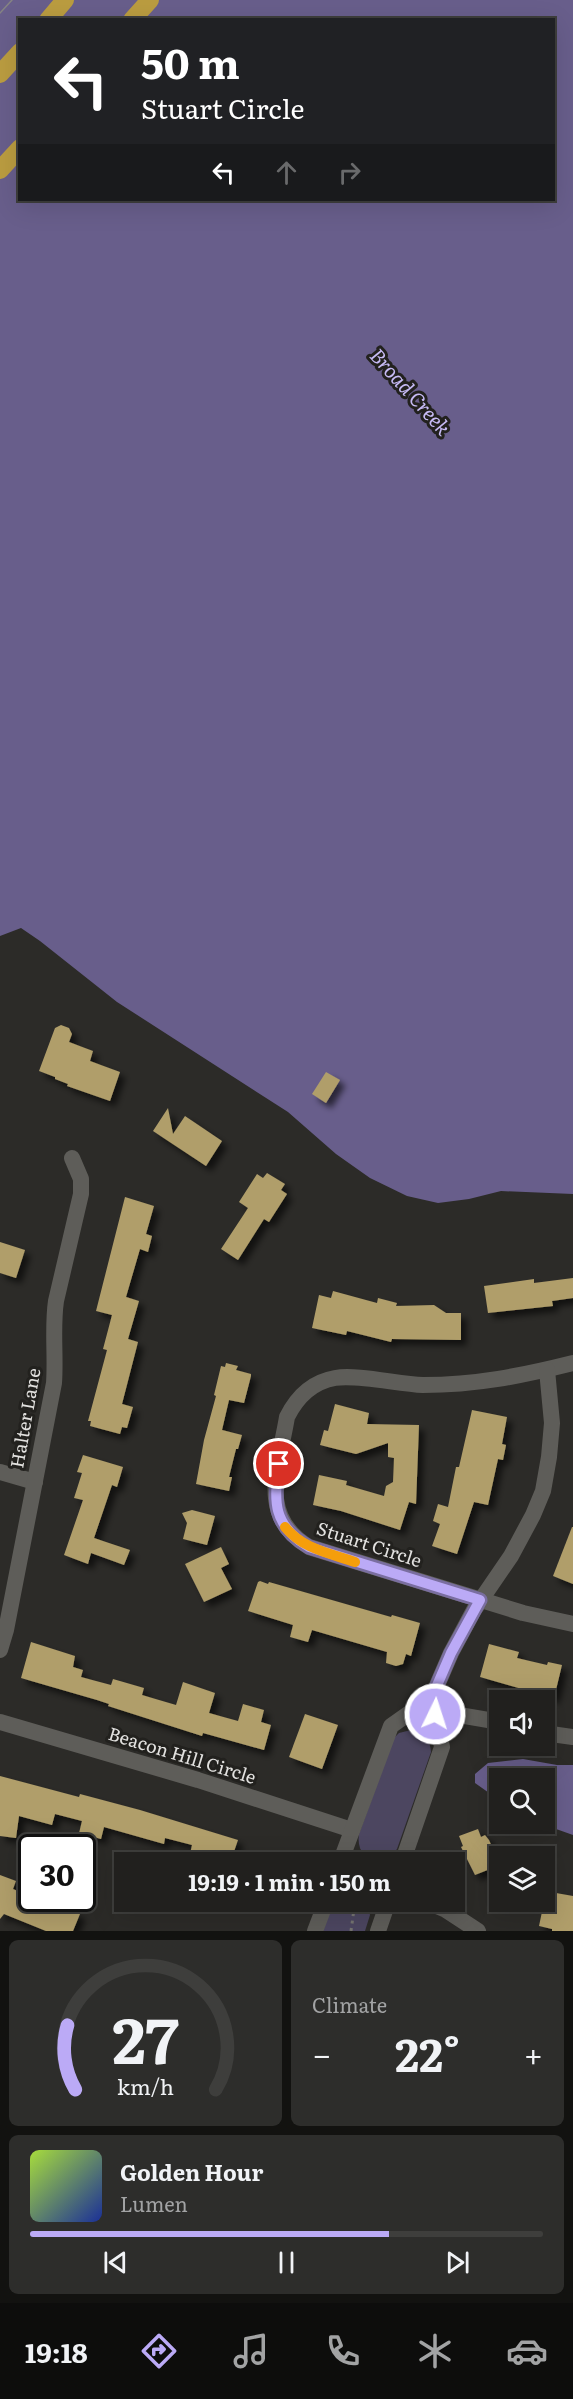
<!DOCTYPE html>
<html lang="en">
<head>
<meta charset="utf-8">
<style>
  :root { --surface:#21201e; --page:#2d2d2b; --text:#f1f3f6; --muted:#a2a3a4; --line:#3e3e3c; --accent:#bbaaf6 }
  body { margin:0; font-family:Literata,serif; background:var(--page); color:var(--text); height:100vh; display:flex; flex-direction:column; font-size:22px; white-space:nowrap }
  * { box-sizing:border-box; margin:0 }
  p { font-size:20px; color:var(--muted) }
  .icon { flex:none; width:33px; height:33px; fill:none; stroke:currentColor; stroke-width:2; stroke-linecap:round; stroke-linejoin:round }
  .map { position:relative; height:1931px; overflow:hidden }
  .sheet { display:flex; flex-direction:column; gap:9px; padding:9px; background:#121210; flex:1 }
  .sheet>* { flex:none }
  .top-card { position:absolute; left:18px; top:18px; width:537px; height:183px; border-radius:0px; box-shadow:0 6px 24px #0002,0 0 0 2px var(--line); background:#202124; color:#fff; overflow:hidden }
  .fabs { position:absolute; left:489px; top:1690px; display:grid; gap:12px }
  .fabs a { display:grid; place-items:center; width:66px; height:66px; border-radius:0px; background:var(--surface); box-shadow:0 6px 24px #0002,0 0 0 2px var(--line); font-size:30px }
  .speed { position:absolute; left:18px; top:1834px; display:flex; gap:12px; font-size:30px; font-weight:700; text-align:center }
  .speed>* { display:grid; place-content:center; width:78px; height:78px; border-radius:50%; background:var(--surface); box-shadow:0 6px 24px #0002,0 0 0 2px var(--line); line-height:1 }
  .speed .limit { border:3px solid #111; border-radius:9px; background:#fff; color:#111 }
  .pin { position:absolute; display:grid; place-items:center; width:51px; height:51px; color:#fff; margin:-26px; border:3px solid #fff; border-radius:50%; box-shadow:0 2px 6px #0007 }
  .me { position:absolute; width:66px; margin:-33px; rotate:4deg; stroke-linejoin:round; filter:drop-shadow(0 0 4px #0008) }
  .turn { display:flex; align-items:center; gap:21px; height:126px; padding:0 24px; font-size:27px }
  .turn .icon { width:78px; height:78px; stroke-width:2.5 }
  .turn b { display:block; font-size:42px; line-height:51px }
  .lanes { display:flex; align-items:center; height:57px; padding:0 24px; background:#0003; justify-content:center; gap:30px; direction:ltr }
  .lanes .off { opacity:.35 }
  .big { font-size:45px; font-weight:700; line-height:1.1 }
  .sheet .card { flex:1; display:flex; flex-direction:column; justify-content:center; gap:9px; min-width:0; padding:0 21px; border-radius:9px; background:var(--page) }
  .sheet .dial { align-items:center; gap:0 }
  .dial svg { height:156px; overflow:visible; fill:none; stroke:var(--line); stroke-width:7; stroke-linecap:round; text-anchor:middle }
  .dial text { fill:var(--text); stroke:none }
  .song { display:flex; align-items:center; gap:18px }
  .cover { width:72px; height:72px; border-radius:9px; background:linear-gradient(135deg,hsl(80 70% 55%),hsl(230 70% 35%)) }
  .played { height:6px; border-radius:3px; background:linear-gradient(90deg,var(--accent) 70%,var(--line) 70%) }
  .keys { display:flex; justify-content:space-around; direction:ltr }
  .heat { display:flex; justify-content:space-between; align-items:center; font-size:33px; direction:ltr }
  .sheet .tiles { flex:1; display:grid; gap:9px; grid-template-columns:1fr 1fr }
  .card:last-child { grid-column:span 2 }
  .trip { position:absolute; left:114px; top:1852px; width:351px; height:60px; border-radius:0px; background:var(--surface); box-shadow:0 6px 24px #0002,0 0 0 2px var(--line); font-weight:700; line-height:60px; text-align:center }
  .tabs { display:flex; height:96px; justify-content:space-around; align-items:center; background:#0d0d0c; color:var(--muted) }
  .tabs .icon { width:42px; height:42px }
  .tabs .active { color:var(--accent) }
  .tabs b { font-size:27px; color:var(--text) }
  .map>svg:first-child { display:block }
</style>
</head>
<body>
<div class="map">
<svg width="573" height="1931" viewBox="0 0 573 1931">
  <defs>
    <filter id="shadow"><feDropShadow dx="5.5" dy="5.5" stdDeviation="3" flood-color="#0009"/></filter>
  </defs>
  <rect width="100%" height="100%" fill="#2c2b28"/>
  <g fill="#4c4660">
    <path d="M 411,1730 C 424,1732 430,1739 431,1752 L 397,1849 L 388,1859 C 370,1864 356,1854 359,1834 L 394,1738 L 399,1733 Z"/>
    <path d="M 333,1902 L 367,1902 L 370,1915 L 365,1931 L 323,1931 Z"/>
  </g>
  <g fill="#685e8b" fill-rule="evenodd">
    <path d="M 0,0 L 573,0 L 573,1194 L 501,1191 L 469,1199 L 438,1203 L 407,1196 L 370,1178 L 336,1154 L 288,1112 L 117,1002 L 40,941 L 21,928 L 0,936 ZM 20,20 L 554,20 L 554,200 L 20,200 Z"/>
    <path d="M 523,1759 L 557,1765 L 573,1765 L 573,1835 L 542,1824 L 544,1824 L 544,1779 L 500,1779 L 499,1800 L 475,1783 L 475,1774 L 488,1763 Z"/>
  </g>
  <g fill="#b09e6b" filter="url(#shadow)">
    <path d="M 61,1025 L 69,1028 L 72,1034 L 69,1042 L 93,1051 L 90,1061 L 120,1072 L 110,1101 L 67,1086 L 68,1084 L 55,1079 L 55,1077 L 39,1071 L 55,1028 Z"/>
    <path d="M 326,1072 L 340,1080 L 326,1103 L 312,1094 Z"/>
    <path d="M 168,1108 L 173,1134 L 185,1116 L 222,1141 L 206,1166 L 153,1131 Z"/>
    <path d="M 267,1173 L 285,1184 L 281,1190 L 287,1194 L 269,1222 L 264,1219 L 238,1260 L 221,1249 L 248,1208 L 239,1202 L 257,1174 L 263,1178 Z"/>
    <path d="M 125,1197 L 154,1206 L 146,1234 L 152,1236 L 148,1252 L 140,1249 L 126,1297 L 139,1301 L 128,1339 L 138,1342 L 122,1404 L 133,1407 L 127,1428 L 122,1427 L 120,1434 L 90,1426 L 91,1421 L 88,1421 L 107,1350 L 103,1349 L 112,1315 L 96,1311 Z"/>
    <path d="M 0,1242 L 25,1250 L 16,1278 L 0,1273 Z"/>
    <path d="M 573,1278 L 573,1298 L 552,1301 L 553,1306 L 488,1313 L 484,1286 L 534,1279 L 534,1283 Z"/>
    <path d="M 333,1291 L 377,1303 L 378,1298 L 397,1303 L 396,1306 L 434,1305 L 446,1313 L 461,1313 L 461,1340 L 392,1339 L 391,1342 L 347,1331 L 346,1335 L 312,1328 L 319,1295 L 331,1298 Z"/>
    <path d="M 226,1363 L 238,1366 L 236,1370 L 251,1374 L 251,1376 L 244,1403 L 229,1400 L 222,1430 L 242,1435 L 238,1449 L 236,1449 L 229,1477 L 232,1477 L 229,1491 L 196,1484 L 204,1440 L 216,1396 L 214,1395 L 221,1366 L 225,1367 Z"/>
    <path d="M 335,1404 L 369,1413 L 367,1424 L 419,1425 L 416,1504 L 409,1502 L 400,1530 L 341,1511 L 313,1505 L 319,1475 L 347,1481 L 346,1485 L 384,1496 L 386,1486 L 393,1482 L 394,1458 L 388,1457 L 388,1443 L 356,1454 L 320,1445 L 324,1430 L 328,1431 Z"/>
    <path d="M 472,1410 L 507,1417 L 502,1444 L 506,1445 L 503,1460 L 498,1459 L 488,1505 L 474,1502 L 457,1554 L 432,1546 L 440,1524 L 433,1521 L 438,1504 L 448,1507 L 456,1467 L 459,1467 Z"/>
    <path d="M 83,1455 L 123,1467 L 117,1487 L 112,1485 L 94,1538 L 130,1550 L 124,1565 L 91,1553 L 88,1564 L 64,1555 L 83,1500 L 74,1498 L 82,1473 L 77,1472 Z"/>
    <path d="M 192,1510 L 215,1516 L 207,1545 L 183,1539 L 187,1523 L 182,1513 Z"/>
    <path d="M 572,1527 L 573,1527 L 573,1584 L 553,1576 Z"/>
    <path d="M 221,1547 L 229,1564 L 221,1568 L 232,1589 L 204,1602 L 185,1564 Z"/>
    <path d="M 260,1581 L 268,1584 L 269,1582 L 391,1617 L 392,1615 L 420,1623 L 411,1656 L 406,1654 L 403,1664 L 396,1666 L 386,1663 L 387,1652 L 312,1630 L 308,1642 L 290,1637 L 293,1625 L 248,1611 L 258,1582 Z"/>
    <path d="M 31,1642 L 75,1656 L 73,1667 L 83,1670 L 81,1677 L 111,1685 L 113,1679 L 144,1688 L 142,1695 L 176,1705 L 183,1682 L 215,1693 L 209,1713 L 238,1721 L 243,1704 L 264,1710 L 261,1722 L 271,1725 L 264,1750 L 203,1733 L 202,1736 L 108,1706 L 109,1704 L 97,1700 L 21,1678 Z"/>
    <path d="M 489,1644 L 519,1652 L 517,1658 L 547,1665 L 548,1662 L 562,1665 L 554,1698 L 480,1677 Z"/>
    <path d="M 305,1714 L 338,1725 L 322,1769 L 289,1757 Z"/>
    <path d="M 0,1776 L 79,1797 L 80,1794 L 140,1810 L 238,1840 L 230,1863 L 220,1863 L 190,1854 L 192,1845 L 165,1838 L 164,1844 L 104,1827 L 101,1839 L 79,1833 L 82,1821 L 55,1814 L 52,1825 L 19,1816 L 16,1838 L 0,1836 Z"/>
    <path d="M 478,1829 L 481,1837 L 485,1835 L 489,1840 L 500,1865 L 475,1875 L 461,1847 L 463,1846 L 459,1836 Z"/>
    <path d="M 0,1875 L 16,1881 L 13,1889 L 32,1897 L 32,1899 L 37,1899 L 80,1914 L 73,1931 L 46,1931 L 4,1914 L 0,1919 Z"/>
    <path d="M 556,1893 L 573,1896 L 573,1931 L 552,1931 L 552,1929 L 539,1926 L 543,1907 L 553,1909 Z"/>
  </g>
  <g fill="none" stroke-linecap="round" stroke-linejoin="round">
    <path stroke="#757471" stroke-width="3" stroke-dasharray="3 4.5" stroke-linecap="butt" d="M 351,1931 L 355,1902"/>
    <g stroke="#5e5d59" stroke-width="16">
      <path d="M 573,1363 C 521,1376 476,1385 423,1385 C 398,1384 357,1374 335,1378 C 312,1382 297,1397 287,1417 C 279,1466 257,1516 309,1547 L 523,1613 L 573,1624"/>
      <path d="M 0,1472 L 35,1482"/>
      <path d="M 0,1650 L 6,1630 L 54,1383 C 56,1356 52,1328 56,1301 L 81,1194 L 81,1179 L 72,1158"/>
      <path d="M 432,1697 L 449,1710 L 459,1715 L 500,1722"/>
      <path d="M 0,1722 L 198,1780 L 352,1830"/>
      <path d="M 544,1733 L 573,1737"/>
      <path d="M 340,1863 L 391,1726 L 432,1697 L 451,1653 L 474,1610 L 511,1556 L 533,1515 L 543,1491 L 549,1457 L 552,1423 L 547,1370"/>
      <path d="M 402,1863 L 442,1747 L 432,1697"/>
      <path d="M 427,1902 L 446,1910 L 478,1931"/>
      <path d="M 315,1931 L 326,1902"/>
      <path d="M 378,1931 L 388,1902"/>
    </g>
    <g stroke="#ba9c40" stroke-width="18">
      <path d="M 48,20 L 65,0"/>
      <path d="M 132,20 L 150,0"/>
      <path d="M 0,74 L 20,52"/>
      <path d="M 0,170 L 20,148"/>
    </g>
    <path stroke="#858482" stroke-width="1.5" d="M 0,13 L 12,0"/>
  </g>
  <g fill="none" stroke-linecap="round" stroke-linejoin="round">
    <defs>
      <path id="route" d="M 279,1464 C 273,1501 273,1526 309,1547 L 480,1600 L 451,1653 L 432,1697 L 435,1714"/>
    </defs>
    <use href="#route" stroke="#7a6ea0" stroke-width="15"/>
    <use href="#route" stroke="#bbaaf6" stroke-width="10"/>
    <path stroke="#f59e0b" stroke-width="10" d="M 285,1527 C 303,1549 329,1553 355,1562"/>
  </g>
  <g text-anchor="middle" stroke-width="6" stroke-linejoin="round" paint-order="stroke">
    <g font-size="18" fill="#e2e1df" stroke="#22211e">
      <text transform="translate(26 1418) rotate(-80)" y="6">Halter Lane</text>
      <text transform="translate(369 1545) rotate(18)" y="6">Stuart Circle</text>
      <text transform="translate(182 1756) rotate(17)" y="6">Beacon Hill Circle</text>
    </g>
    <g font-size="20" font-style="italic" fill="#c6baf4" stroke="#22211e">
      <text transform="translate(410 392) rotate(48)" y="7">Broad Creek</text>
    </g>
  </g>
</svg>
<div class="fabs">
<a><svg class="icon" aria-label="sound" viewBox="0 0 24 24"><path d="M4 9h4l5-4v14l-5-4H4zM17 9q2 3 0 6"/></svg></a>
<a><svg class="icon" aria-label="search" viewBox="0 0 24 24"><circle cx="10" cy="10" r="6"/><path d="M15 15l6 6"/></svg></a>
<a><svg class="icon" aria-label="layers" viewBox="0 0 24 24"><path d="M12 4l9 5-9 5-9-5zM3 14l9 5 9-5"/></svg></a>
</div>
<div class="speed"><div class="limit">30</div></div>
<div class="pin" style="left:279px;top:1464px;background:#d93025"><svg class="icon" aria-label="arrive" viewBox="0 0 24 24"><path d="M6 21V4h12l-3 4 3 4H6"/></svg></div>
<svg class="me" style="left:435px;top:1714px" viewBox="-20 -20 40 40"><circle r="17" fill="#bbaaf6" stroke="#fff" stroke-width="3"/><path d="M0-11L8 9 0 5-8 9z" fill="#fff"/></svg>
<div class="trip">19:19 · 1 min · 150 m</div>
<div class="top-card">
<div class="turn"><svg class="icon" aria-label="left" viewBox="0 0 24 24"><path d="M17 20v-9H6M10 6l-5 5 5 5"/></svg><div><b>50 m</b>Stuart Circle</div></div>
<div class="lanes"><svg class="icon" aria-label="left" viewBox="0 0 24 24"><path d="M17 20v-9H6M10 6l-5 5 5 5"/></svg><svg class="icon off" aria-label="ahead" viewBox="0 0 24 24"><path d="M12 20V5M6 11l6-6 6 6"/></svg><svg class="icon off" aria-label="right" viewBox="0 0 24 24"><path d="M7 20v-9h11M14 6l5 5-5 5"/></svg></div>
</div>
</div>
<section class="sheet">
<div class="tiles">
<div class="card dial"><svg viewBox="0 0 100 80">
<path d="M14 69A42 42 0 1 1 86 69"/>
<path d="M14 69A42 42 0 0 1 10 36" stroke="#bbaaf6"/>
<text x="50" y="56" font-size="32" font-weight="700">27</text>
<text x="50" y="72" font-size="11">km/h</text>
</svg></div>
<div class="card"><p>Climate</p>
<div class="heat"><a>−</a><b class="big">22°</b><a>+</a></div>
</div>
<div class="card">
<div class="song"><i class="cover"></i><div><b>Golden Hour</b><p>Lumen</p></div></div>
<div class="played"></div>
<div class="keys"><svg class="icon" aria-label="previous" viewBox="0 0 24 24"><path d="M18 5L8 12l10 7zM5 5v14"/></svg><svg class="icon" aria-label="pause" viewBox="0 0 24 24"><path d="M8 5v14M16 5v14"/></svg><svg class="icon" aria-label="next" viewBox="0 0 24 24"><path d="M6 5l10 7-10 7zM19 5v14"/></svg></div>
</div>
</div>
</section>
<nav class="tabs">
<b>19:18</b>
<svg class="icon active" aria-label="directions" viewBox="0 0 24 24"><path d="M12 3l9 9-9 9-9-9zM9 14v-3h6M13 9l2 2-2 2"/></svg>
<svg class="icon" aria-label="music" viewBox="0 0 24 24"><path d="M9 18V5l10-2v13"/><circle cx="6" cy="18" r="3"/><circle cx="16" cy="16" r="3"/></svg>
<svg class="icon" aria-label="phone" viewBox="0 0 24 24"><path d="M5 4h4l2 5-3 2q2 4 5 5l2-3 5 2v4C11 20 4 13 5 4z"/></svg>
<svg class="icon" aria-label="climate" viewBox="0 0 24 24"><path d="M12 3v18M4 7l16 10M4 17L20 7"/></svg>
<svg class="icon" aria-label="car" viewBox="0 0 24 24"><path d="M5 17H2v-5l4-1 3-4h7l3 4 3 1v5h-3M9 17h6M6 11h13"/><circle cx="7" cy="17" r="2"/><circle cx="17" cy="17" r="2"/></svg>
</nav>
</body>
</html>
